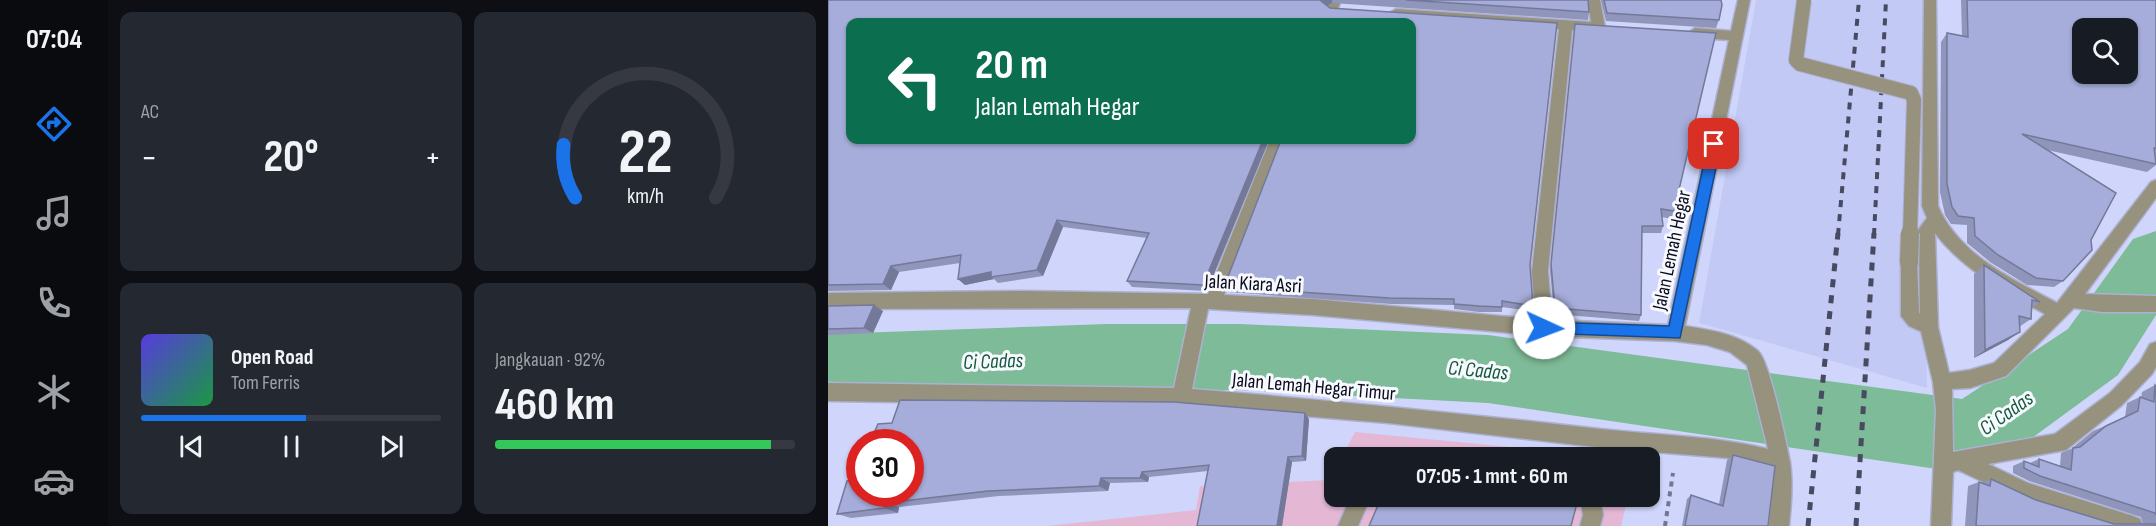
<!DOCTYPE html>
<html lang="id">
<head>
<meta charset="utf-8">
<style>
  :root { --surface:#171b24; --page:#242831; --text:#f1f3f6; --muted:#9ea1a6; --line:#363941; --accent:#1a73e8 }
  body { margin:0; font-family:"Sofia Sans Condensed",sans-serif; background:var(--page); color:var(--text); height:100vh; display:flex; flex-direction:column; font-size:22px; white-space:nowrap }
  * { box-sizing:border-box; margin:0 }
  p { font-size:20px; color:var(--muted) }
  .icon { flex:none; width:33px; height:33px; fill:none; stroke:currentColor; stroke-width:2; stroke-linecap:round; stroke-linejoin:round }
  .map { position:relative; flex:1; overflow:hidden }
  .sheet { display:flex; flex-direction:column; gap:12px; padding:12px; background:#0d0f14; width:720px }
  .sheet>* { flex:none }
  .guide { position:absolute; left:18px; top:18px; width:570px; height:126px; border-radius:12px; box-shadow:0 2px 4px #0004; background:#0b6e4f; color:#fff; overflow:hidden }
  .tools { position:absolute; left:1244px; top:18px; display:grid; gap:12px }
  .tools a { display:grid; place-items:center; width:66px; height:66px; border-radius:12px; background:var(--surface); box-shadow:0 2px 4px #0004; font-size:30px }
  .speed { position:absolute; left:18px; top:429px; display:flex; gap:12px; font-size:30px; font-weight:700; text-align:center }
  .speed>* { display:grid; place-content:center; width:78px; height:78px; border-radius:50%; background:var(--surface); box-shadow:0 2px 4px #0004; line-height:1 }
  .speed .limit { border:9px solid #d22; background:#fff; color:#111 }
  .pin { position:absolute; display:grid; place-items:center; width:51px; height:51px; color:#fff; margin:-26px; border-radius:12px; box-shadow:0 3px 9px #0006 }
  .me { position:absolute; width:66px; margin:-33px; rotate:92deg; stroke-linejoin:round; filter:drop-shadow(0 0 4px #0008) }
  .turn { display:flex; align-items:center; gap:21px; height:126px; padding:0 30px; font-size:27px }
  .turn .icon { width:78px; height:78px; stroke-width:2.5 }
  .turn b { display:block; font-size:42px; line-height:51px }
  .big { font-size:45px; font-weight:700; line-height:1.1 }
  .sheet .tile { flex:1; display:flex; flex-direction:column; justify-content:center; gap:9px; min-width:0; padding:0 21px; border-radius:12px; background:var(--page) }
  .sheet .dial { align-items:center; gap:0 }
  .dial svg { height:156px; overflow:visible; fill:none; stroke:var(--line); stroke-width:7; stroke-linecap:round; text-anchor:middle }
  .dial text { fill:var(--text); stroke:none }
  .song { display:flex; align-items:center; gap:18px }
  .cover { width:72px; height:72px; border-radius:9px; background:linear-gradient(135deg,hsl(250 70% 55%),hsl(140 70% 35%)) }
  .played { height:6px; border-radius:3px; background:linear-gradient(90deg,var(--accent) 55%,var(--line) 55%) }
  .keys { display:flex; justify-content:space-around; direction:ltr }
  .heat { display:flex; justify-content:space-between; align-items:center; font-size:33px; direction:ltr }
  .charge { height:9px; border-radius:4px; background:linear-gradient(90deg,#34c759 92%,var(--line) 0) }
  .sheet .tiles { flex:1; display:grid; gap:12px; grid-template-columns:repeat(2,1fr) }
  .trip { position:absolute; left:496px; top:447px; width:336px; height:60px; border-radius:12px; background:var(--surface); box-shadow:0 2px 4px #0004; font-weight:700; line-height:60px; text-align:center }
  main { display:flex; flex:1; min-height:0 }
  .tab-bar { display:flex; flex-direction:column; width:108px; justify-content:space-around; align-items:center; background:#090b0e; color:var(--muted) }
  .tab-bar .icon { width:42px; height:42px }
  .tab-bar .current { color:var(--accent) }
  .tab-bar b { font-size:27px; color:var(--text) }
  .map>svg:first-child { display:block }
</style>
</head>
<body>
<main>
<nav class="tab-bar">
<b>07:04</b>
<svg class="icon current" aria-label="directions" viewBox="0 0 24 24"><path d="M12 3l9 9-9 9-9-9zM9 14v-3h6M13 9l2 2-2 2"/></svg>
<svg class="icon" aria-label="music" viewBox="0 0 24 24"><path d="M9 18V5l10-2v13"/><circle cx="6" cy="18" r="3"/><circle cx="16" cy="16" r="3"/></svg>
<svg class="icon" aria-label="phone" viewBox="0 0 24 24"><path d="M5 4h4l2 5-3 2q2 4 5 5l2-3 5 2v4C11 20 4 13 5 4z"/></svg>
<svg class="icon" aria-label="climate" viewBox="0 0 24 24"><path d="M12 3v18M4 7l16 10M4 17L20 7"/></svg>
<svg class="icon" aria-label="car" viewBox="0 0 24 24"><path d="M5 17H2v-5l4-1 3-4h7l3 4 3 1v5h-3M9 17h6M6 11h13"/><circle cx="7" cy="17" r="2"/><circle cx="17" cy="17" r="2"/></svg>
</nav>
<section class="sheet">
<div class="tiles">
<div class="tile"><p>AC</p>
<div class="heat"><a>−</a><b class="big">20°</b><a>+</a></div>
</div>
<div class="tile dial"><svg viewBox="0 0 100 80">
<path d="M14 69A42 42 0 1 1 86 69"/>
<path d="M14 69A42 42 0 0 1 8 42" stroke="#1a73e8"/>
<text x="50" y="56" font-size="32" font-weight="700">22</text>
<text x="50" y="72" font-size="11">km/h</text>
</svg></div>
<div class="tile">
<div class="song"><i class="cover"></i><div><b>Open Road</b><p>Tom Ferris</p></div></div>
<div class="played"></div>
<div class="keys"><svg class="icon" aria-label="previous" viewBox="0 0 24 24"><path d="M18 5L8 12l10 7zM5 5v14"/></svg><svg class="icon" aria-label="pause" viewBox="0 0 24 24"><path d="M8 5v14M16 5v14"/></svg><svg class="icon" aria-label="next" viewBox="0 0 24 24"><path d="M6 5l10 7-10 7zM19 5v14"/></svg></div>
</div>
<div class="tile"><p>Jangkauan · 92%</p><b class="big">460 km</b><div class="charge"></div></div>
</div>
</section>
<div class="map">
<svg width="1328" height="526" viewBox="0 0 1328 526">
  <rect width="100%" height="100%" fill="#d0d6fb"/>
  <path fill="#c3c9f5" d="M 928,0 L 1097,0 L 1094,77 L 1099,388 L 871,323 Z"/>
  <g fill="#e4b8d5">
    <path d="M 527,432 L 745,453 L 751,457 L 514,457 Z"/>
    <path d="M 507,471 L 507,496 L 800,497 L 793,526 L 219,526 L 368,510 L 372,486 L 502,480 Z"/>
  </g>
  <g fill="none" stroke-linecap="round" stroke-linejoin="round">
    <path stroke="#7ebb98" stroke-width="11" d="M 1304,294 L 1328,295"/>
    <path fill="#7ebb98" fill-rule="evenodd" d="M 1328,231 L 1328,315 L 1290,375 L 1170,463 L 1143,474 L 660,403 L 412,390 L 279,390 L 0,400 L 0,334 L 279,324 L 412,324 L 660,335 L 1134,399 L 1240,329 L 1305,239 Z"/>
    <defs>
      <path id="pedestrian" d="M 1081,256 L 1087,258 L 1089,263 L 1091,313 L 1107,321 L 1110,327 L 1107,333 L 1101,335 L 1081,326 L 1073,316 L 1073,263 L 1075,258 Z"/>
      <g id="minor">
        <path d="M 501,0 L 513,0 L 505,22 L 493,22 Z"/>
        <path d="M 760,0 L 772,0 L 777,27 L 770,32 L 744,30 L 720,271 L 724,320 L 840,325 L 901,40 L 867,38 L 860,33 L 867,28 L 903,31 L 910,0 L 922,0 L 857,326 C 883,330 910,334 930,351 C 942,362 958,442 962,462 C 965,483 963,505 961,526 L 941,526 L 944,495 L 943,469 L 900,458 L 776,448 L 560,423 L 353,406 L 0,401 L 0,383 L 346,388 L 363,308 L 0,309 L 0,293 L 195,291 L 380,294 L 442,140 L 456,140 L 396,295 L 485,299 L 707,319 L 704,271 L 731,29 L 568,17 L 561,13 L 568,9 L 763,22 ZM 380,309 L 485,315 L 716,336 L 847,341 L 879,345 L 902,352 L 919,365 L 940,449 C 882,435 823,435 763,428 C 630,413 497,400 364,389 Z"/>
        <path d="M 1096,0 L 1108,0 L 1110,206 C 1131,255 1184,279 1229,303 L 1323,182 L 1328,180 L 1328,198 L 1257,294 L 1328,296 L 1328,312 L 1274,312 L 1246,308 L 1178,376 L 1142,388 L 1124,389 L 1125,452 L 1227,434 L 1282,393 L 1312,362 L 1322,344 L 1328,342 L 1328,367 L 1324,374 L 1294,405 L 1238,450 L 1160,464 L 1200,483 L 1305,516 L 1312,519 L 1315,526 L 1273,526 L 1197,502 L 1130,470 L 1125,472 L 1123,526 L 1103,526 L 1108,410 L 1105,382 L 1092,327 L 1091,229 L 1099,218 L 1094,206 ZM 1107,233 C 1135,270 1177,292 1217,314 L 1166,363 L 1142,370 L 1121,373 L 1110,327 Z"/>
        <path d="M 523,496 L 543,496 L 530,526 L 510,526 Z"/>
        <path d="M 752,496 L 772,496 L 775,515 L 772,526 L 752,526 L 755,515 Z"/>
      </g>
    </defs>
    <use href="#pedestrian" stroke="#acb1d2" stroke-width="3"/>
    <use href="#minor" stroke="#acb1d2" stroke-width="3"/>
    <path stroke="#727691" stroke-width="4" stroke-dasharray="5 5" stroke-linecap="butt" d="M 837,526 L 845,473"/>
    <use href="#pedestrian" fill="#96927d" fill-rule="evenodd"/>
    <use href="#minor" fill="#96927d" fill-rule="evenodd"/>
    <g stroke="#474a60" stroke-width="4" stroke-dasharray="7 7" stroke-linecap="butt">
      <path d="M 1010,235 L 1031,0"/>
      <path d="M 1046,235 L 1058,0"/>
    </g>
    <g stroke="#474a60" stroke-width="5" stroke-dasharray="8 8" stroke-linecap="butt">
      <path d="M 980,526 L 1010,233"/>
      <path d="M 1028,526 L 1046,233"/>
    </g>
    <defs>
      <path id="pedestrian-bridge-far1" d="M 976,0 L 968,60 L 972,64 L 1083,93 L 1086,100 L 1082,235"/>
      <path id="pedestrian-bridge" d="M 1081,263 L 1082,233"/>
    </defs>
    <use href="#pedestrian-bridge-far1" stroke="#acb1d2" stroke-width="16" stroke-linecap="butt"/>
    <use href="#pedestrian-bridge" stroke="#acb1d2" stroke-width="20" stroke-linecap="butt"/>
    <use href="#pedestrian-bridge-far1" stroke="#96927d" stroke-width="14"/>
    <use href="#pedestrian-bridge" stroke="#96927d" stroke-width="18"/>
  </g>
  <g fill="#8f95bb">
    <path d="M 0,0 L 760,0 L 761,12 L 760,20 L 504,3 L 499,6 L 502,8 L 729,23 L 702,265 L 705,306 L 704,311 L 674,307 L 674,312 L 651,312 L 626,309 L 626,305 L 563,304 L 399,292 L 396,287 L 453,140 L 584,140 L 584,22 L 22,22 L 22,140 L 441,140 L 379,291 L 304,287 L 299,281 L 319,238 L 235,227 L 215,276 L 170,283 L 166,279 L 137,285 L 130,279 L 132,263 L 71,272 L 63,290 L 0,291 Z"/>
    <path d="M 773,0 L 893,0 L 891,20 L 888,28 L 778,21 Z"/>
    <path d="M 1133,0 L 1328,0 L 1328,165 L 1319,172 L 1219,150 L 1235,281 L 1226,287 L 1199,285 L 1162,262 L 1139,243 L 1139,225 L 1123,224 L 1117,215 L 1112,192 L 1113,42 L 1119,33 L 1134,36 Z"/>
    <path d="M 747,24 L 846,211 L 844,219 L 834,217 L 835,226 L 833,233 L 814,233 L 813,315 L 811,321 L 726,314 L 722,271 Z"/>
    <path d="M 1156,265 L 1212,302 L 1204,308 L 1203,319 L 1191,327 L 1180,340 L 1146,358 L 1146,274 Z"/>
    <path d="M 0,306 L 55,311 L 45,333 L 0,335 Z"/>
    <path d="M 1327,385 L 1328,386 L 1328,526 L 1137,526 L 1140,486 L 1151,482 L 1153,483 L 1163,479 L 1208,500 L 1286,524 L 1315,524 L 1313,517 L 1201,481 L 1185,473 L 1185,466 L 1196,461 L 1202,463 L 1211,459 L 1232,466 L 1233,453 L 1243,449 L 1265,431 L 1297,417 L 1299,403 L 1312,397 L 1313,398 L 1314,392 Z"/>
    <path d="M 481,419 L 478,461 L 464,462 L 454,526 L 369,526 L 380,471 L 321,477 L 320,482 L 282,483 L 280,491 L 171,496 L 71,507 L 70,513 L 23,518 L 9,514 L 19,481 Z"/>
    <path d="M 905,455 L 940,526 L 854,526 L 859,499 L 863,495 L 891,504 L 899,460 Z"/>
  </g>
  <g fill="#747999">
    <path d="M 494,0 L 504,0 L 504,3 L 495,8 L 493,1 Z"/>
    <path d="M 435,140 L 441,140 L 379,291 L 375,285 Z"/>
    <path d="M 229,220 L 235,227 L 215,276 L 209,270 Z"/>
    <path d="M 63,266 L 71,272 L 63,290 L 55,284 Z"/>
    <path d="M 163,272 L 163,277 L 166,279 L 137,285 L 130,279 Z"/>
    <path d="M 46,305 L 55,311 L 45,333 L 36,328 Z"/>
    <path d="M 1192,332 L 1180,340 L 1146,358 L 1157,350 Z"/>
    <path d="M 477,413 L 481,419 L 478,461 L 474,456 Z"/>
    <path d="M 460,457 L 464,462 L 454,526 L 449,526 Z"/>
    <path d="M 314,472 L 321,477 L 320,482 L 312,478 Z"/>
    <path d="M 273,478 L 282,483 L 280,491 L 271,486 Z"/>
    <path d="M 58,503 L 71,507 L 70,513 L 56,508 Z"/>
  </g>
  <g fill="#a6adda" stroke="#747999" stroke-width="1.5" fill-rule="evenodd">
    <path d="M 0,0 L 494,0 L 493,1 L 502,8 L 729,23 L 702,265 L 705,306 L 674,301 L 674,307 L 651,306 L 626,304 L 626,299 L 561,298 L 396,287 L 453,140 L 584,140 L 584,22 L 22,22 L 22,140 L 435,140 L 375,285 L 299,281 L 321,233 L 229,220 L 209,270 L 163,277 L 163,272 L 130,279 L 133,255 L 63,266 L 55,284 L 0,285 Z"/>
    <path d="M 578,0 L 760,0 L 761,12 Z"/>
    <path d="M 776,0 L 893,0 L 894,5 L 891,20 L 779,13 Z"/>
    <path d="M 1139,0 L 1328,0 L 1328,148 L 1326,148 L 1328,164 L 1194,134 L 1288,193 L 1263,240 L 1264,250 L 1235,281 L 1208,278 L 1170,255 L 1147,236 L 1146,218 L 1130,216 L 1124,207 L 1119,184 L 1119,33 L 1140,37 ZM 1254,28 L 1299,28 L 1299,74 L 1254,74 Z"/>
    <path d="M 747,24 L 888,33 L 846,211 L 833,209 L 835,226 L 814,226 L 813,315 L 727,308 L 723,264 Z"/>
    <path d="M 1156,265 L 1212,302 L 1204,300 L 1203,319 L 1191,316 L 1192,332 L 1157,350 Z"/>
    <path d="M 46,305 L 36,328 L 0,329 L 0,306 Z"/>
    <path d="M 1327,385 L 1328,386 L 1328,515 L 1327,513 L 1212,476 L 1196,468 L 1196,461 L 1211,467 L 1211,459 L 1243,470 L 1245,448 L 1252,447 L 1278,426 L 1310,411 L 1312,397 L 1326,402 Z"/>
    <path d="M 72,400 L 346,402 L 477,413 L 474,456 L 460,457 L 449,526 L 369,526 L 381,465 L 314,472 L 312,478 L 273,478 L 271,486 L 160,491 L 58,503 L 56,508 L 9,514 L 19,481 L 26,480 L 32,468 L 32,494 L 82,494 L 82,442 L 42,442 L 50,424 L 64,423 Z"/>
    <path d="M 905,455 L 947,466 L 940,526 L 857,526 L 863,495 L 895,506 Z"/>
    <path d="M 1163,479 L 1208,500 L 1286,524 L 1328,524 L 1328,526 L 1148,526 L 1151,482 L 1162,486 Z"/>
    <path d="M 554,496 L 647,496 L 652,498 L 653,496 L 718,496 L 748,507 L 743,526 L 541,526 Z"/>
  </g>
  <path fill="#1a73e8" stroke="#114b97" stroke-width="1.5" d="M 886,139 L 893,144 L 852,338 L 711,333 L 709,328 L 711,324 L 716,322 L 841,326 L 880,144 Z"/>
  <g text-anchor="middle" stroke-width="6" stroke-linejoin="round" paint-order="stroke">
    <g font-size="20" fill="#080a19" stroke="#f8f9fe">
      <text transform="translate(843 250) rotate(-78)" y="7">Jalan Lemah Hegar</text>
      <text transform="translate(425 283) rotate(3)" y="7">Jalan Kiara Asri</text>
      <text transform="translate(486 386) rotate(5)" y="7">Jalan Lemah Hegar Timur</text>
    </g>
    <g font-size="21" font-style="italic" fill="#135b3a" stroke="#f8f9fe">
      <text transform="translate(165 361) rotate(-2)" y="7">Ci Cadas</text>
      <text transform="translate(650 370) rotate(5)" y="7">Ci Cadas</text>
      <text transform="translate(1178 413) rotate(-35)" y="7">Ci Cadas</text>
    </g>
  </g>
</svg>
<div class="tools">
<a><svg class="icon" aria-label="search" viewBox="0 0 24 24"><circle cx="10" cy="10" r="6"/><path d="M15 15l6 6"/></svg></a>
</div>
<div class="speed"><div class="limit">30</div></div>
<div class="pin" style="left:886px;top:144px;background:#d93025"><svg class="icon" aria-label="arrive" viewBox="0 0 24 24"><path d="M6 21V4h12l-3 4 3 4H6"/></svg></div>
<svg class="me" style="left:716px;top:328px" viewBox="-20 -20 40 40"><circle r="19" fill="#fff"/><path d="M0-13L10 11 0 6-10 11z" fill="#1a73e8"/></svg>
<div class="trip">07:05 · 1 mnt · 60 m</div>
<div class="guide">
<div class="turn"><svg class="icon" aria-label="left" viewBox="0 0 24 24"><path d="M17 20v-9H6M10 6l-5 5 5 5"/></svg><div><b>20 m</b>Jalan Lemah Hegar</div></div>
</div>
</div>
</main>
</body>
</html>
